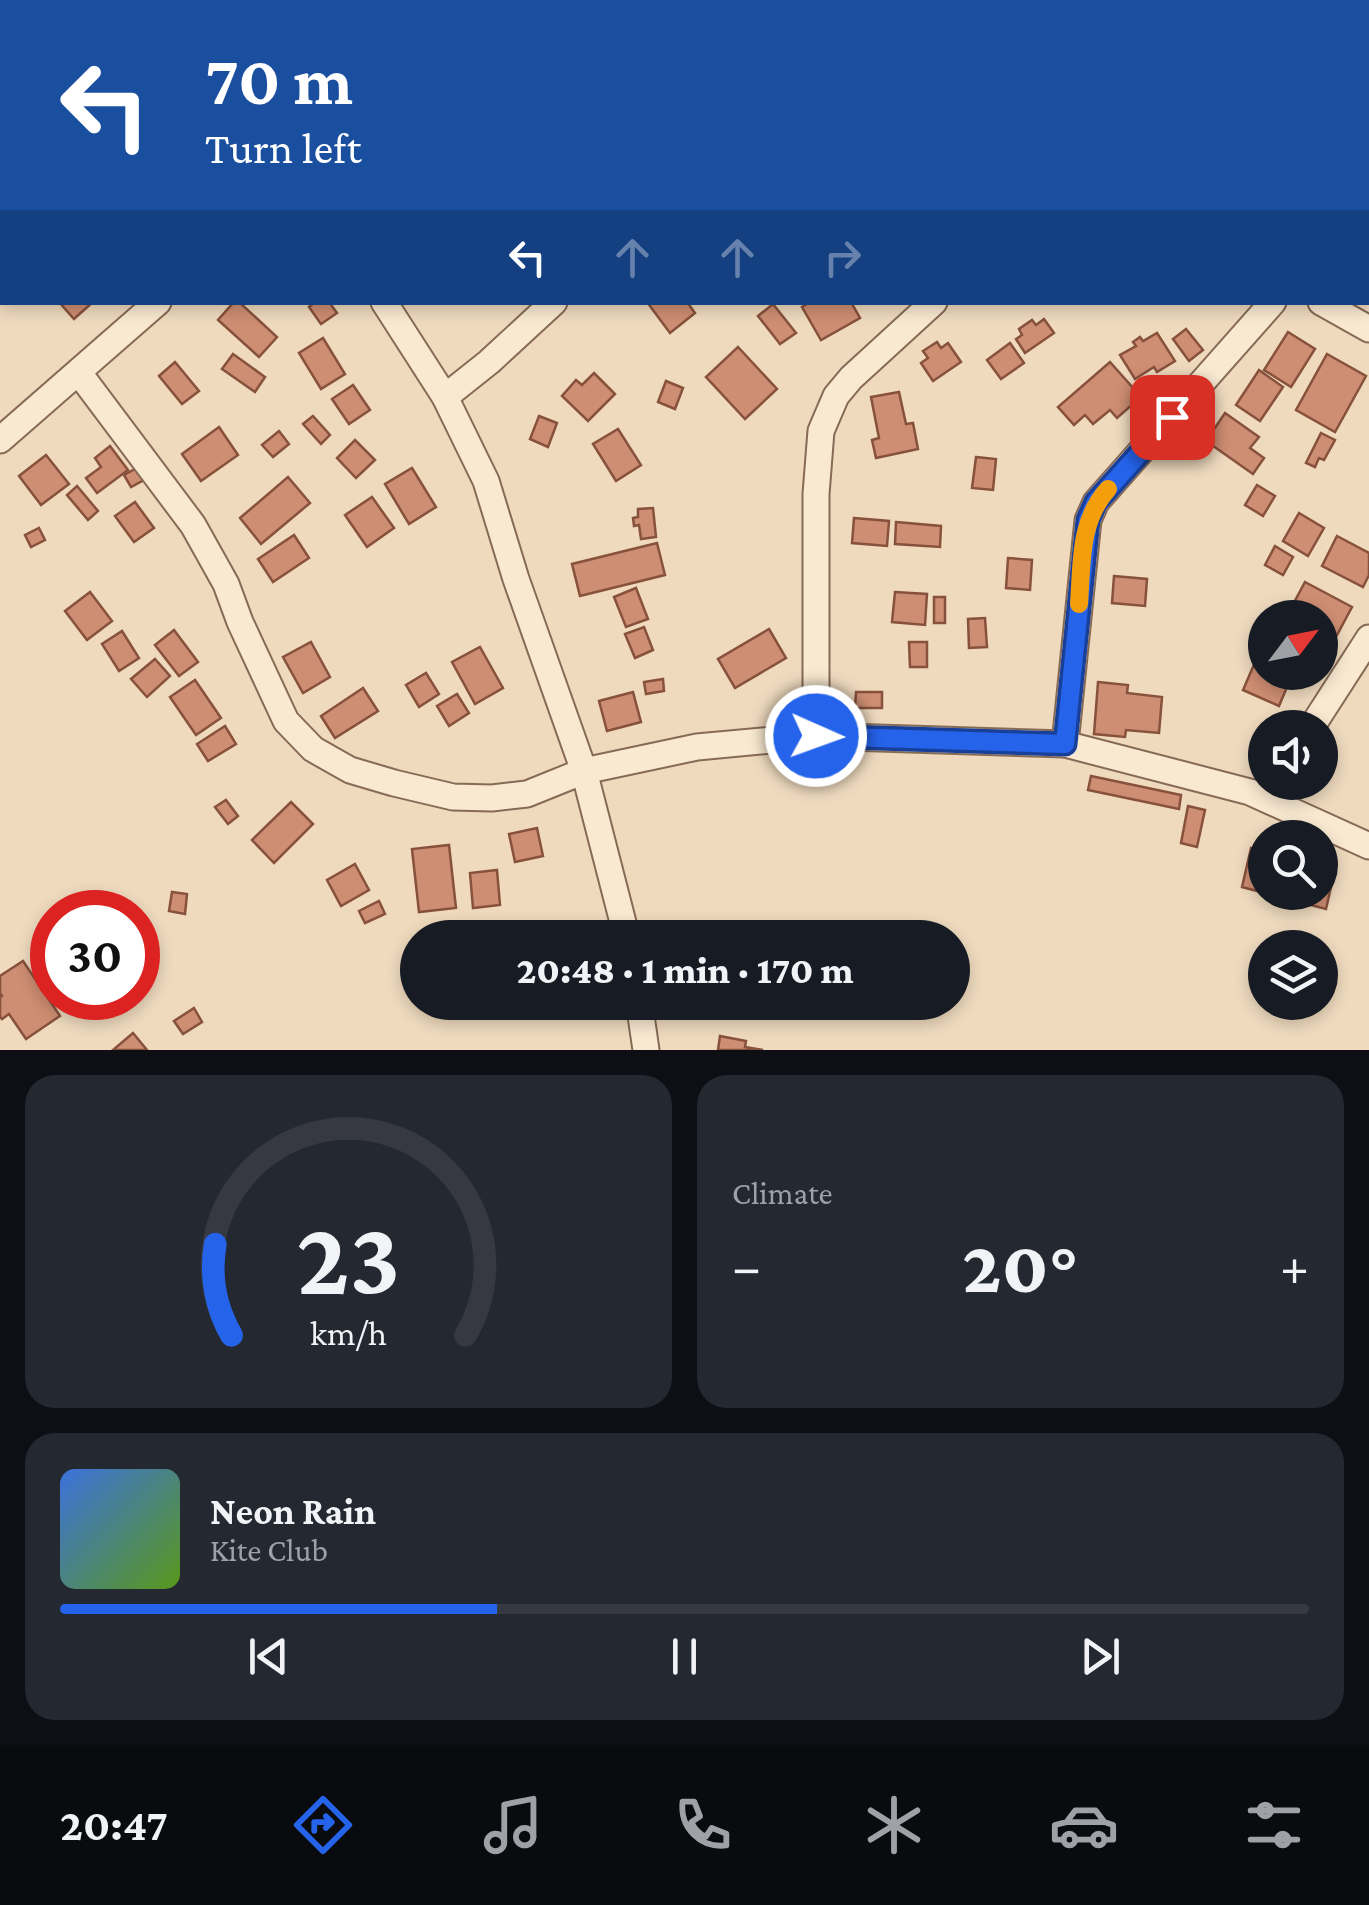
<!DOCTYPE html>
<html lang="en">
<head>
<meta charset="utf-8">
<style>
  :root { --surface:#171b24; --page:#242831; --text:#f1f3f6; --muted:#9ea1a6; --line:#363941; --accent:#2563eb }
  body { margin:0; font-family:"Crimson Pro",serif; background:var(--page); color:var(--text); height:100vh; display:flex; flex-direction:column; font-size:38px; white-space:nowrap }
  * { box-sizing:border-box; margin:0 }
  p { font-size:32px; color:var(--muted) }
  .icon { flex:none; width:55px; height:55px; fill:none; stroke:currentColor; stroke-width:2; stroke-linecap:round; stroke-linejoin:round }
  .map { position:relative; height:1050px; overflow:hidden }
  .side { display:flex; flex-direction:column; gap:25px; padding:25px; background:#0d0f14; flex:1 }
  .side>* { flex:none }
  .hud { position:absolute; left:0px; top:0px; width:1370px; height:305px; box-shadow:0 5px 15px #0003; background:#1a4fa0; color:#fff; overflow:hidden }
  .needle { width:65px; rotate:58deg }
  .controls { position:absolute; left:1248px; top:600px; display:grid; gap:20px }
  .controls a { display:grid; place-items:center; width:90px; height:90px; border-radius:50%; background:var(--surface); box-shadow:0 5px 15px #0003; font-size:50px }
  .speed { position:absolute; left:30px; top:890px; display:flex; gap:20px; font-size:50px; font-weight:700; text-align:center }
  .speed>* { display:grid; place-content:center; width:130px; height:130px; border-radius:50%; background:var(--surface); box-shadow:0 5px 15px #0003; line-height:1 }
  .speed .limit { border:15px solid #d22; background:#fff; color:#111 }
  .pin { position:absolute; display:grid; place-items:center; width:85px; height:85px; color:#fff; margin:-42px; border-radius:20px; box-shadow:0 5px 15px #0006 }
  .me { position:absolute; width:110px; margin:-55px; rotate:92deg; stroke-linejoin:round; filter:drop-shadow(0 0 8px #0008) }
  .turn { display:flex; align-items:center; gap:35px; height:210px; padding:0 40px; font-size:45px }
  .turn .icon { width:130px; height:130px; stroke-width:2.5 }
  .turn b { display:block; font-size:70px; line-height:85px }
  .lanes { display:flex; align-items:center; height:95px; padding:0 40px; background:#0003; justify-content:center; gap:50px; direction:ltr }
  .lanes .off { opacity:.35 }
  .big { font-size:75px; font-weight:800; line-height:1.1 }
  .side .widget { flex:1; display:flex; flex-direction:column; justify-content:center; gap:15px; min-width:0; padding:0 35px; border-radius:30px; background:var(--page) }
  .side .dial { align-items:center; gap:0 }
  .dial svg { height:260px; overflow:visible; fill:none; stroke:var(--line); stroke-width:7; stroke-linecap:round; text-anchor:middle }
  .dial text { fill:var(--text); stroke:none }
  .song { display:flex; align-items:center; gap:30px }
  .cover { width:120px; height:120px; border-radius:15px; background:linear-gradient(135deg,hsl(220 70% 55%),hsl(90 70% 35%)) }
  .played { height:10px; border-radius:5px; background:linear-gradient(90deg,var(--accent) 35%,var(--line) 35%) }
  .keys { display:flex; justify-content:space-around; direction:ltr }
  .heat { display:flex; justify-content:space-between; align-items:center; font-size:55px; direction:ltr }
  .side .tiles { flex:1; display:grid; gap:25px; grid-template-columns:1fr 1fr }
  .widget:last-child { grid-column:span 2 }
  .trip { position:absolute; left:400px; top:920px; width:570px; height:100px; border-radius:50px; background:var(--surface); box-shadow:0 5px 15px #0003; font-weight:800; line-height:100px; text-align:center }
  .menu { display:flex; height:160px; justify-content:space-around; align-items:center; background:#090b0e; color:var(--muted) }
  .menu .icon { width:70px; height:70px }
  .menu .on { color:var(--accent) }
  .menu b { font-size:45px; color:var(--text) }
  .map>svg:first-child { display:block }
</style>
</head>
<body>
<div class="map">
<svg width="1369" height="1050" viewBox="0 0 1369 1050">
  <rect width="100%" height="100%" fill="#efdabe"/>
  <g fill="#ce8e73" stroke="#87513c" stroke-width="2.5">
    <path d="M 59,302 L 93,302 L 74,319 Z"/>
    <path d="M 234,302 L 239,302 L 277,337 L 259,357 L 218,320 Z"/>
    <path d="M 315,302 L 329,302 L 337,313 L 321,324 L 309,307 Z"/>
    <path d="M 647,302 L 687,302 L 695,313 L 670,333 Z"/>
    <path d="M 810,302 L 851,302 L 860,318 L 821,340 L 802,307 Z"/>
    <path d="M 773,304 L 796,333 L 780,344 L 758,316 Z"/>
    <path d="M 1044,319 L 1054,333 L 1025,353 L 1016,339 L 1022,335 L 1019,329 L 1032,320 L 1036,325 Z"/>
    <path d="M 1186,329 L 1203,350 L 1189,361 L 1173,339 Z"/>
    <path d="M 1288,332 L 1315,349 L 1291,387 L 1264,370 Z"/>
    <path d="M 1157,333 L 1175,361 L 1157,372 L 1154,367 L 1135,379 L 1120,355 L 1136,346 L 1133,342 L 1140,337 L 1143,341 Z"/>
    <path d="M 323,338 L 345,374 L 321,389 L 299,353 Z"/>
    <path d="M 937,342 L 941,348 L 948,343 L 961,362 L 933,381 L 921,363 L 928,358 L 923,351 Z"/>
    <path d="M 1010,343 L 1024,363 L 1001,379 L 987,360 Z"/>
    <path d="M 738,347 L 777,389 L 745,419 L 706,377 Z"/>
    <path d="M 233,354 L 265,377 L 255,392 L 222,369 Z"/>
    <path d="M 1327,354 L 1366,376 L 1335,432 L 1296,410 Z"/>
    <path d="M 175,362 L 199,391 L 182,404 L 159,376 Z"/>
    <path d="M 1110,362 L 1141,397 L 1117,418 L 1110,410 L 1093,424 L 1085,415 L 1074,425 L 1058,407 Z"/>
    <path d="M 1259,370 L 1283,387 L 1260,421 L 1236,405 Z"/>
    <path d="M 594,373 L 615,394 L 588,421 L 562,396 L 576,380 L 582,385 Z"/>
    <path d="M 666,381 L 683,388 L 675,409 L 658,402 Z"/>
    <path d="M 353,385 L 370,410 L 349,424 L 332,399 Z"/>
    <path d="M 899,392 L 906,424 L 913,423 L 918,449 L 876,458 L 872,440 L 879,438 L 871,397 Z"/>
    <path d="M 1225,413 L 1259,437 L 1250,448 L 1264,458 L 1253,474 L 1206,441 Z"/>
    <path d="M 313,416 L 330,435 L 321,444 L 303,424 Z"/>
    <path d="M 539,416 L 557,423 L 548,447 L 530,439 Z"/>
    <path d="M 219,427 L 238,455 L 201,481 L 182,454 Z"/>
    <path d="M 618,429 L 641,465 L 616,481 L 593,444 Z"/>
    <path d="M 279,431 L 289,444 L 273,457 L 262,445 Z"/>
    <path d="M 1321,433 L 1335,440 L 1324,460 L 1319,458 L 1315,467 L 1306,463 Z"/>
    <path d="M 355,440 L 375,460 L 356,478 L 337,458 Z"/>
    <path d="M 110,446 L 128,470 L 97,493 L 86,478 L 101,467 L 95,458 Z"/>
    <path d="M 46,455 L 69,484 L 41,505 L 19,476 Z"/>
    <path d="M 976,457 L 996,459 L 993,490 L 972,488 Z"/>
    <path d="M 137,468 L 144,480 L 131,487 L 124,475 Z"/>
    <path d="M 412,468 L 436,507 L 409,524 L 385,484 Z"/>
    <path d="M 288,477 L 310,503 L 261,544 L 240,518 Z"/>
    <path d="M 1257,485 L 1275,496 L 1263,516 L 1245,505 Z"/>
    <path d="M 77,486 L 98,511 L 88,520 L 67,495 Z"/>
    <path d="M 372,497 L 394,528 L 367,547 L 345,515 Z"/>
    <path d="M 135,502 L 154,528 L 134,542 L 115,516 Z"/>
    <path d="M 653,508 L 656,537 L 641,539 L 639,525 L 634,526 L 633,518 L 638,517 L 638,509 Z"/>
    <path d="M 1299,513 L 1324,528 L 1308,556 L 1283,541 Z"/>
    <path d="M 854,518 L 889,521 L 887,546 L 852,543 Z"/>
    <path d="M 896,522 L 941,526 L 940,547 L 895,544 Z"/>
    <path d="M 39,528 L 45,540 L 31,547 L 25,535 Z"/>
    <path d="M 294,535 L 309,558 L 273,582 L 258,559 Z"/>
    <path d="M 1337,536 L 1369,553 L 1369,575 L 1363,587 L 1322,566 Z"/>
    <path d="M 657,543 L 665,575 L 580,596 L 572,564 Z"/>
    <path d="M 1275,546 L 1293,557 L 1283,575 L 1265,565 Z"/>
    <path d="M 1008,558 L 1032,560 L 1030,590 L 1006,588 Z"/>
    <path d="M 1114,576 L 1147,579 L 1145,606 L 1112,603 Z"/>
    <path d="M 1305,582 L 1352,607 L 1337,635 L 1320,626 L 1320,618 L 1304,618 L 1290,610 Z"/>
    <path d="M 636,588 L 648,619 L 626,627 L 614,597 Z"/>
    <path d="M 90,592 L 112,621 L 87,640 L 65,611 Z"/>
    <path d="M 895,592 L 927,594 L 925,625 L 892,622 Z"/>
    <rect x="934" y="597" width="11" height="26"/>
    <path d="M 985,618 L 987,647 L 969,648 L 968,619 Z"/>
    <path d="M 1265,619 L 1265,650 L 1253,644 Z"/>
    <path d="M 644,627 L 653,650 L 635,658 L 625,634 Z"/>
    <path d="M 769,629 L 786,658 L 735,688 L 718,659 Z"/>
    <path d="M 174,630 L 198,662 L 179,676 L 155,645 Z"/>
    <path d="M 122,631 L 139,658 L 119,671 L 102,644 Z"/>
    <path d="M 311,642 L 330,677 L 303,693 L 283,657 Z"/>
    <path d="M 909,642 L 927,642 L 927,667 L 910,667 Z"/>
    <path d="M 480,647 L 503,688 L 475,704 L 452,662 Z"/>
    <path d="M 155,659 L 170,676 L 147,697 L 131,679 Z"/>
    <path d="M 1256,660 L 1265,664 L 1265,672 L 1286,672 L 1292,675 L 1279,706 L 1243,690 Z"/>
    <path d="M 426,673 L 439,694 L 419,707 L 406,685 Z"/>
    <path d="M 663,679 L 664,691 L 646,694 L 644,682 Z"/>
    <path d="M 195,680 L 221,718 L 196,735 L 170,697 Z"/>
    <path d="M 1098,682 L 1128,685 L 1127,693 L 1162,697 L 1159,733 L 1126,730 L 1125,737 L 1094,734 Z"/>
    <path d="M 363,688 L 378,711 L 335,738 L 321,716 Z"/>
    <path d="M 633,692 L 641,722 L 607,731 L 599,701 Z"/>
    <path d="M 856,692 L 882,692 L 882,708 L 855,708 Z"/>
    <path d="M 457,694 L 469,713 L 449,726 L 437,706 Z"/>
    <path d="M 225,726 L 236,744 L 208,761 L 197,744 Z"/>
    <path d="M 1091,776 L 1181,795 L 1179,809 L 1088,790 Z"/>
    <path d="M 226,800 L 238,816 L 228,824 L 215,807 Z"/>
    <path d="M 291,802 L 313,824 L 274,863 L 252,840 Z"/>
    <path d="M 1188,806 L 1205,810 L 1197,847 L 1181,843 Z"/>
    <path d="M 537,828 L 543,856 L 515,862 L 509,834 Z"/>
    <path d="M 449,845 L 456,908 L 419,912 L 412,849 Z"/>
    <path d="M 1251,848 L 1265,852 L 1265,892 L 1320,892 L 1320,866 L 1335,870 L 1326,909 L 1242,887 Z"/>
    <path d="M 355,864 L 369,890 L 341,906 L 327,880 Z"/>
    <path d="M 497,870 L 500,905 L 473,908 L 470,873 Z"/>
    <path d="M 172,892 L 187,894 L 185,914 L 169,911 Z"/>
    <path d="M 379,901 L 385,914 L 365,923 L 359,911 Z"/>
    <path d="M 23,961 L 60,1016 L 26,1039 L 9,1014 L 2,1019 L 0,1017 L 0,997 L 2,996 L 0,993 L 0,976 Z"/>
    <path d="M 194,1008 L 202,1022 L 183,1034 L 174,1021 Z"/>
    <path d="M 133,1033 L 147,1050 L 113,1050 Z"/>
    <path d="M 720,1036 L 746,1041 L 745,1047 L 763,1050 L 718,1050 Z"/>
  </g>
  <g fill="none" stroke-linecap="round" stroke-linejoin="round">
    <defs>
      <g id="minor">
        <path d="M 860,0 L 862,2"/>
        <path d="M 61,2 L 64,0"/>
        <path d="M 462,2 L 465,0"/>
        <path d="M 0,62 L 2,60"/>
        <path d="M 384,302 L 445,397 L 486,481 L 516,579 L 584,771 L 627,938"/>
        <path d="M 1321,302 L 1369,329"/>
        <path d="M 79,373 L 193,525 L 226,584 L 240,622 L 286,721 L 313,749 L 350,770 L 394,783 L 453,797 L 492,798 L 527,794 L 584,771 L 697,747 L 816,736 L 1065,744 L 1250,792 L 1369,846"/>
        <path d="M 445,397 L 489,362 L 554,302"/>
        <path d="M 0,440 L 158,302"/>
        <path d="M 1311,728 L 1369,638"/>
        <path d="M 816,736 L 816,494 L 821,431 L 836,396 L 851,378 L 934,302"/>
        <path d="M 1065,744 L 1088,520 L 1096,502 L 1273,302"/>
        <path d="M 639,1002 L 646,1050"/>
      </g>
    </defs>
    <use href="#minor" stroke="#876a56" stroke-width="29"/>
    <use href="#minor" stroke="#f9e9d1" stroke-width="25"/>
  </g>
  <g fill="none" stroke-linecap="round" stroke-linejoin="round">
    <defs>
      <path id="route" d="M 816,736 L 1065,744 L 1088,520 L 1096,502 L 1172,417"/>
    </defs>
    <use href="#route" stroke="#184099" stroke-width="25"/>
    <use href="#route" stroke="#2563eb" stroke-width="18"/>
    <path stroke="#f59e0b" stroke-width="18" d="M 1079,604 C 1082,563 1079,521 1108,489"/>
  </g>
</svg>
<div class="controls">
<a><svg class="needle" viewBox="-14 -14 28 28"><path d="M0-13l5 13h-10z" fill="#e53935"/><path d="M0 13l5-13h-10z" fill="#9ea1a6"/></svg></a>
<a><svg class="icon" aria-label="sound" viewBox="0 0 24 24"><path d="M4 9h4l5-4v14l-5-4H4zM17 9q2 3 0 6"/></svg></a>
<a><svg class="icon" aria-label="search" viewBox="0 0 24 24"><circle cx="10" cy="10" r="6"/><path d="M15 15l6 6"/></svg></a>
<a><svg class="icon" aria-label="layers" viewBox="0 0 24 24"><path d="M12 4l9 5-9 5-9-5zM3 14l9 5 9-5"/></svg></a>
</div>
<div class="speed"><div class="limit">30</div></div>
<div class="pin" style="left:1172px;top:417px;background:#d93025"><svg class="icon" aria-label="arrive" viewBox="0 0 24 24"><path d="M6 21V4h12l-3 4 3 4H6"/></svg></div>
<svg class="me" style="left:816px;top:736px" viewBox="-20 -20 40 40"><circle r="17" fill="#2563eb" stroke="#fff" stroke-width="3"/><path d="M0-11L8 9 0 5-8 9z" fill="#fff"/></svg>
<div class="trip">20:48 · 1 min · 170 m</div>
<div class="hud">
<div class="turn"><svg class="icon" aria-label="left" viewBox="0 0 24 24"><path d="M17 20v-9H6M10 6l-5 5 5 5"/></svg><div><b>70 m</b>Turn left</div></div>
<div class="lanes"><svg class="icon" aria-label="left" viewBox="0 0 24 24"><path d="M17 20v-9H6M10 6l-5 5 5 5"/></svg><svg class="icon off" aria-label="ahead" viewBox="0 0 24 24"><path d="M12 20V5M6 11l6-6 6 6"/></svg><svg class="icon off" aria-label="ahead" viewBox="0 0 24 24"><path d="M12 20V5M6 11l6-6 6 6"/></svg><svg class="icon off" aria-label="right" viewBox="0 0 24 24"><path d="M7 20v-9h11M14 6l5 5-5 5"/></svg></div>
</div>
</div>
<section class="side">
<div class="tiles">
<div class="widget dial"><svg viewBox="0 0 100 80">
<path d="M14 69A42 42 0 1 1 86 69"/>
<path d="M14 69A42 42 0 0 1 9 41" stroke="#2563eb"/>
<text x="50" y="56" font-size="32" font-weight="700">23</text>
<text x="50" y="72" font-size="11">km/h</text>
</svg></div>
<div class="widget"><p>Climate</p>
<div class="heat"><a>−</a><b class="big">20°</b><a>+</a></div>
</div>
<div class="widget">
<div class="song"><i class="cover"></i><div><b>Neon Rain</b><p>Kite Club</p></div></div>
<div class="played"></div>
<div class="keys"><svg class="icon" aria-label="previous" viewBox="0 0 24 24"><path d="M18 5L8 12l10 7zM5 5v14"/></svg><svg class="icon" aria-label="pause" viewBox="0 0 24 24"><path d="M8 5v14M16 5v14"/></svg><svg class="icon" aria-label="next" viewBox="0 0 24 24"><path d="M6 5l10 7-10 7zM19 5v14"/></svg></div>
</div>
</div>
</section>
<nav class="menu">
<b>20:47</b>
<svg class="icon on" aria-label="directions" viewBox="0 0 24 24"><path d="M12 3l9 9-9 9-9-9zM9 14v-3h6M13 9l2 2-2 2"/></svg>
<svg class="icon" aria-label="music" viewBox="0 0 24 24"><path d="M9 18V5l10-2v13"/><circle cx="6" cy="18" r="3"/><circle cx="16" cy="16" r="3"/></svg>
<svg class="icon" aria-label="phone" viewBox="0 0 24 24"><path d="M5 4h4l2 5-3 2q2 4 5 5l2-3 5 2v4C11 20 4 13 5 4z"/></svg>
<svg class="icon" aria-label="climate" viewBox="0 0 24 24"><path d="M12 3v18M4 7l16 10M4 17L20 7"/></svg>
<svg class="icon" aria-label="car" viewBox="0 0 24 24"><path d="M5 17H2v-5l4-1 3-4h7l3 4 3 1v5h-3M9 17h6M6 11h13"/><circle cx="7" cy="17" r="2"/><circle cx="17" cy="17" r="2"/></svg>
<svg class="icon" aria-label="filters" viewBox="0 0 24 24"><path d="M4 7h16M4 17h16"/><circle cx="9" cy="7" r="2"/><circle cx="15" cy="17" r="2"/></svg>
</nav>
</body>
</html>
